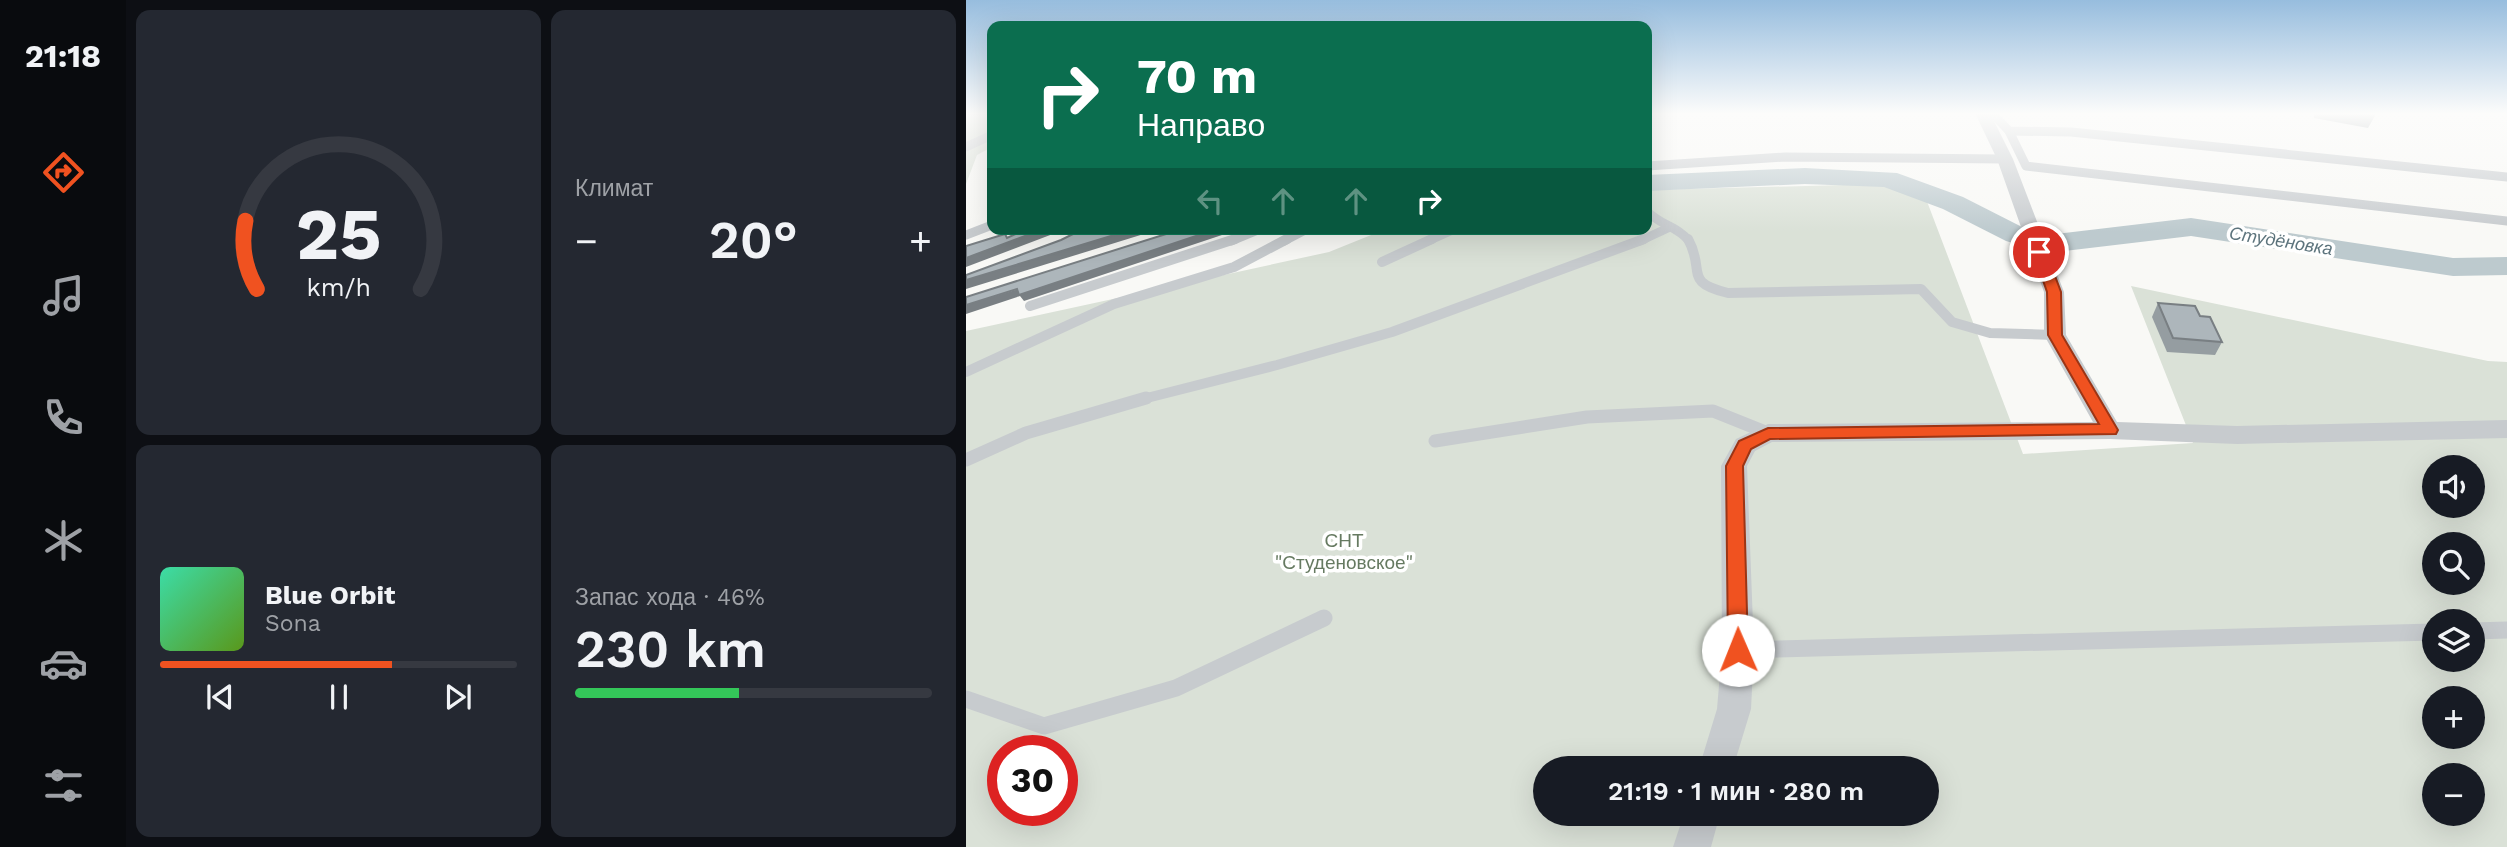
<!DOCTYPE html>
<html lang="ru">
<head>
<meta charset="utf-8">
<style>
  :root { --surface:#171b24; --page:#242831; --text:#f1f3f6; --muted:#9ea1a6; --line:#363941; --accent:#f05220 }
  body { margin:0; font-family:"Work Sans",sans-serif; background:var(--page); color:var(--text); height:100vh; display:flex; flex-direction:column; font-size:26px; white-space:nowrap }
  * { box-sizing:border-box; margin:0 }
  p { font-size:23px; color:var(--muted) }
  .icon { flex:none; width:38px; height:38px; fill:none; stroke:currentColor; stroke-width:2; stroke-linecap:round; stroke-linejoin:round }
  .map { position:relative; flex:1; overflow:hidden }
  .drawer { display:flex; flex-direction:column; gap:10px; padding:10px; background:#0d0f14; width:840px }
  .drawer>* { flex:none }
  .hud { position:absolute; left:21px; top:21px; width:665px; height:214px; border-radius:14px; box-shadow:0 7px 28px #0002; background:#0b6e4f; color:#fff; overflow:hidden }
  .tools { position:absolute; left:1456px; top:455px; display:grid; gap:14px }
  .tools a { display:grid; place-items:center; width:63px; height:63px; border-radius:50%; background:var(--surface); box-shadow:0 7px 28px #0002; font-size:35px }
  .speed { position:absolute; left:21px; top:735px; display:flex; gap:14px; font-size:35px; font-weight:700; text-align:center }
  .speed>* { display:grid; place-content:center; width:91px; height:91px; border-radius:50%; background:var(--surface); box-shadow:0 7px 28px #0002; line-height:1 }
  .speed .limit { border:10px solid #d22; background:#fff; color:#111 }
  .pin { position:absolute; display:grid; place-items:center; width:60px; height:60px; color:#fff; margin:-30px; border:4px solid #fff; border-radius:50%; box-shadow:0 2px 7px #0007 }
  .me { position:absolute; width:77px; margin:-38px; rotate:359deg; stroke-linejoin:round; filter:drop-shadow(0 0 5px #0008) }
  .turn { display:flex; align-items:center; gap:24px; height:147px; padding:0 35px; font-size:32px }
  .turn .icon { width:91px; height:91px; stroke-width:2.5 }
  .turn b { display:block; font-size:49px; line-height:60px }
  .lanes { display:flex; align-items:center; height:66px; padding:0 35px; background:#0003; justify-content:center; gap:35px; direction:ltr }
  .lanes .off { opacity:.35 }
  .big { font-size:52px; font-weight:600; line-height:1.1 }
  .drawer .card { flex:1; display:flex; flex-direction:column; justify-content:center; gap:10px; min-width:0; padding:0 24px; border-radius:14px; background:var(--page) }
  .drawer .dial { align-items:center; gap:0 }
  .dial svg { height:182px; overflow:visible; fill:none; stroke:var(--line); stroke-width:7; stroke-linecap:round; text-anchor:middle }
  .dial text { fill:var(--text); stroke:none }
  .song { display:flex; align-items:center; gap:21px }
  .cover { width:84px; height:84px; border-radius:10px; background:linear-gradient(135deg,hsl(160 70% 55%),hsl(90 70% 35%)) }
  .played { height:7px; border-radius:4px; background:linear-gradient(90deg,var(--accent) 65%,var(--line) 65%) }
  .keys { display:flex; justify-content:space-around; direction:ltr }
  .heat { display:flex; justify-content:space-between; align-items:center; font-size:38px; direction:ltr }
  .charge { height:10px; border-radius:5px; background:linear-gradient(90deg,#34c759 46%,var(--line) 0) }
  .drawer .tiles { flex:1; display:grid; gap:10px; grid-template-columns:repeat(2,1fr) }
  .trip { position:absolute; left:567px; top:756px; width:406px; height:70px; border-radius:35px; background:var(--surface); box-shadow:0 7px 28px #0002; font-weight:600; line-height:70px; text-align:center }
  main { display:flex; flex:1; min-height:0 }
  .dock { display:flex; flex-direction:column; width:126px; justify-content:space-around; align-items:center; background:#090b0e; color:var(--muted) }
  .dock .icon { width:49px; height:49px }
  .dock .selected { color:var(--accent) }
  .dock b { font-size:32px; color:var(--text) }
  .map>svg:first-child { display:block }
</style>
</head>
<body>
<main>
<nav class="dock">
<b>21:18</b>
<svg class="icon selected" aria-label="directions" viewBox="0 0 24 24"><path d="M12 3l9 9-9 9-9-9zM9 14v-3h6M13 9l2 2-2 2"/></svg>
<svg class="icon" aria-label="music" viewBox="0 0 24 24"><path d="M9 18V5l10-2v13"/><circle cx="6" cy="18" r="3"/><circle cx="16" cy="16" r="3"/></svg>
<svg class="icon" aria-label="phone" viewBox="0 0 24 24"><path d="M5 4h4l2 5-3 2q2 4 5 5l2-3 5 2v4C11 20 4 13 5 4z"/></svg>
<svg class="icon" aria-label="climate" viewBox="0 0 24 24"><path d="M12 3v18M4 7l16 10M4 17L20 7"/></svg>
<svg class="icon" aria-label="car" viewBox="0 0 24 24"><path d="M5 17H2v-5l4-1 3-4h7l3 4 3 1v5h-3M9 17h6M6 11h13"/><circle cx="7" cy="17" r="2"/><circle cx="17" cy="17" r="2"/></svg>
<svg class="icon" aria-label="filters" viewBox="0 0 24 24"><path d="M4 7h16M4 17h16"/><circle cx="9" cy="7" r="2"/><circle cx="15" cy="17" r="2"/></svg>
</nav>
<section class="drawer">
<div class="tiles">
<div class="card dial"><svg viewBox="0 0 100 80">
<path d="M14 69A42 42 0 1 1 86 69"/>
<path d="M14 69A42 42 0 0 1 9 39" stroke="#f05220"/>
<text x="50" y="56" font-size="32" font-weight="700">25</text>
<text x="50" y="72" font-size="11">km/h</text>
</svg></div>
<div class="card"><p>Климат</p>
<div class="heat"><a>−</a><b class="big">20°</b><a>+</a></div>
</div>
<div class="card">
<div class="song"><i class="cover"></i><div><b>Blue Orbit</b><p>Sona</p></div></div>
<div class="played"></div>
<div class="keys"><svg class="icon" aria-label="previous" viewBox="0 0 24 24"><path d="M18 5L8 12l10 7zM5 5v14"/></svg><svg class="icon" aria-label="pause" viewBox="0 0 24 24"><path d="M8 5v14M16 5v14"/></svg><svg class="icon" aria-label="next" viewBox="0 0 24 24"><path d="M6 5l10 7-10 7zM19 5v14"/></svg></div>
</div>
<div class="card"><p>Запас хода · 46%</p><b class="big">230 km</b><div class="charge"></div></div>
</div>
</section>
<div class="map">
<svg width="1541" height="847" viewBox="0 0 1541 847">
  <rect width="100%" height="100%" fill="#f9f9f6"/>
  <g fill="#dae1d7" fill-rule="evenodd">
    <path d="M 0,113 L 26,113 L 26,147 L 11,155 L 0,184 Z"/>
    <path d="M 954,183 L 1057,454 L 1227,443 L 1165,286 L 1522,361 L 1541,362 L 1541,847 L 0,847 L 0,331 L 363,252 L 420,229 L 681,229 L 681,190 ZM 1468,467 L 1507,467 L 1507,506 L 1468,506 ZM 1468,544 L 1507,544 L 1507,583 L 1468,583 ZM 1468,621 L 1507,621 L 1507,660 L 1468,660 ZM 1468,698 L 1507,698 L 1507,737 L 1468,737 ZM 37,751 L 96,751 L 96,810 L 37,810 ZM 579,768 L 961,768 L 961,814 L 579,814 ZM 1468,775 L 1507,775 L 1507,814 L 1468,814 Z"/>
  </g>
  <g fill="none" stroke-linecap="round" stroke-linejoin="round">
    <g fill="#bdcace" fill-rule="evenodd">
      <path d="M 839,168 L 931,173 L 997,197 L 1060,229 L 1065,235 L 1060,241 L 1050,244 L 1040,241 L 977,209 L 918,187 L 839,184 L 681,191 L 681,175 Z"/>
      <path d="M 1225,218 L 1487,258 L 1541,257 L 1541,275 L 1487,276 L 1225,236 L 1090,252 L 1079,249 L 1075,243 L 1079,237 L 1090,234 Z"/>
    </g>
    <g stroke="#c7cbce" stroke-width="9">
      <path d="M 1016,113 L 1028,115 L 1043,131 L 1105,132 L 1541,177"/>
      <path d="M 1043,131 L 1060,166 L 1541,221"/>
      <path d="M 0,147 L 26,135"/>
      <path d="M 681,166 L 819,157 L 1039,159"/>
      <path d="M 681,211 C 693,225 712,226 723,241"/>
      <path d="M 0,235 L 26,225"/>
      <path d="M 265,241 L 294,229"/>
      <path d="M 318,241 L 341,229"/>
      <path d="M 462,241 L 489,229"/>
      <path d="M 674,241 L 704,227"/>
    </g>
    <g stroke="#c7cbce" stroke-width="10">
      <path d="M 722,239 C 740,271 716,282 762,293 L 955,289 L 986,322 L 1024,333 L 1089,335"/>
      <path d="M 416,262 L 466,239"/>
      <path d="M 64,306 L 269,239"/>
      <path d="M 0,372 L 148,304 L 268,267 L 321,239"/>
      <path d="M 173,400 L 311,365 L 426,332 L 678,239"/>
    </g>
    <g stroke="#c7cbce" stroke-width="13">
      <path d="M 469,441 L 621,417 L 747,411 L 802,433"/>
      <path d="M 0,460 L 60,433 L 180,398"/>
    </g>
    <g stroke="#c7cbce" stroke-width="17">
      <path d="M 1507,631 L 1541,630"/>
      <path d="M 772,650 L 1468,632"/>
      <path d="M 0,699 L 78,726 L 210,688 L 358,618"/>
    </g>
    <g fill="#c7cbce" fill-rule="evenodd">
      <path d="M 1009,113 L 1024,113 L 1047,159 L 1098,292 L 1100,335 L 1151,422 L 1271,426 L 1541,420 L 1541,438 L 1271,444 L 1144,439 L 806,442 L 789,451 L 781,466 L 788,650 L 785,709 L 767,768 L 733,768 L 751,709 L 756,650 L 755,466 L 770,439 L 802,424 L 1127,422 L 1078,335 L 1078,292 L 1031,159 Z"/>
      <path d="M 718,814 L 754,814 L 745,847 L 707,847 Z"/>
    </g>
  </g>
  <g fill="#959da1">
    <path d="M 1348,114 L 1410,114 L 1402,128 L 1348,118 Z"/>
    <path d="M 1192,303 L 1234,316 L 1256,342 L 1249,355 L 1201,352 L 1186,317 Z"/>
  </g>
  <g fill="#797f83">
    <path d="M 78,229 L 100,229 L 0,267 L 0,258 L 39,234 L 44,242 Z"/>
    <path d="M 168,229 L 194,229 L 0,289 L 0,280 Z"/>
    <path d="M 251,229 L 274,229 L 58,301 L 54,296 L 0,314 L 0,305 Z"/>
  </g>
  <g fill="#adb6bb" stroke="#797f83" stroke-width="2">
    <path d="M 60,229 L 78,229 L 0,258 L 0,246 L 39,234 L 41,238 Z"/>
    <path d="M 117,229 L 168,229 L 0,280 L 0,275 L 95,240 Z"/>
    <path d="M 216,229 L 251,229 L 53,295 L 51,289 L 0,305 L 0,297 Z"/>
    <path d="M 1192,303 L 1229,306 L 1234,316 L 1244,317 L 1256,342 L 1207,338 Z"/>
  </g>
  <linearGradient id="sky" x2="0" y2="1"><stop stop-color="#97bdde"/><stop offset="0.49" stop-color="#fcfcfb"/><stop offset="1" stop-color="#fcfcfb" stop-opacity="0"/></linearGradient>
  <rect width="1541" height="232" fill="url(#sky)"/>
  <path fill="#f05220" stroke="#9c3515" stroke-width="2" d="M 1073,248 L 1080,252 L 1095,292 L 1096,335 L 1152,430 L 1150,434 L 804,439 L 785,449 L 777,466 L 782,650 L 779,657 L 772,659 L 765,657 L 762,650 L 760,466 L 773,441 L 802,428 L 1133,424 L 1082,335 L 1081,292 L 1067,252 Z"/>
  <g text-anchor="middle" stroke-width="7" stroke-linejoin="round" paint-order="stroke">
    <g font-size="18" font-style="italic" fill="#5d747d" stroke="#fff">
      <text transform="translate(1315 241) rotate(9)" y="6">Студёновка</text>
    </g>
    <g font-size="19" fill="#667a61" stroke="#fff">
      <text x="378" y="547">СНТ<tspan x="378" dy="22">"Студеновское"</tspan></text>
    </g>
  </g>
</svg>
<div class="tools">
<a><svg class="icon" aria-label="sound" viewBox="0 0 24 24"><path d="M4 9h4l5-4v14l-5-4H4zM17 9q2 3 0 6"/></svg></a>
<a><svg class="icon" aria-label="search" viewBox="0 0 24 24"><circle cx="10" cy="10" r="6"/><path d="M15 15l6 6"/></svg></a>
<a><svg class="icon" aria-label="layers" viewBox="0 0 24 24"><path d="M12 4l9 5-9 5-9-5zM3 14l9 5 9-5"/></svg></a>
<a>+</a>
<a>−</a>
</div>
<div class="speed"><div class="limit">30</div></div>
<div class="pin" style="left:1073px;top:252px;background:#d93025"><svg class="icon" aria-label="arrive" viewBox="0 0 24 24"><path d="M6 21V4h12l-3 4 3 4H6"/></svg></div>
<svg class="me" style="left:772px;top:650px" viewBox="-20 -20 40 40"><circle r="19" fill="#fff"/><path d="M0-13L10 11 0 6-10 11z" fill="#f05220"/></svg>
<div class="trip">21:19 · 1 мин · 280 m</div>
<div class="hud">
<div class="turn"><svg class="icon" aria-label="right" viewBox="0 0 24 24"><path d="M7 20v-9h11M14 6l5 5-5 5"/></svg><div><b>70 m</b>Направо</div></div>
<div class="lanes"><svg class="icon off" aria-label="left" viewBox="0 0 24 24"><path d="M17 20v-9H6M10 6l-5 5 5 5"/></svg><svg class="icon off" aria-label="ahead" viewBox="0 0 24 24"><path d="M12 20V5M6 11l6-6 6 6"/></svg><svg class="icon off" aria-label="ahead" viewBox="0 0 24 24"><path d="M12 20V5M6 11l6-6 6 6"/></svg><svg class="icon" aria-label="right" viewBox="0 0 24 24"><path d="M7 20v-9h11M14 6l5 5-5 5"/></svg></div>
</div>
</div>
</main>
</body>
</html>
